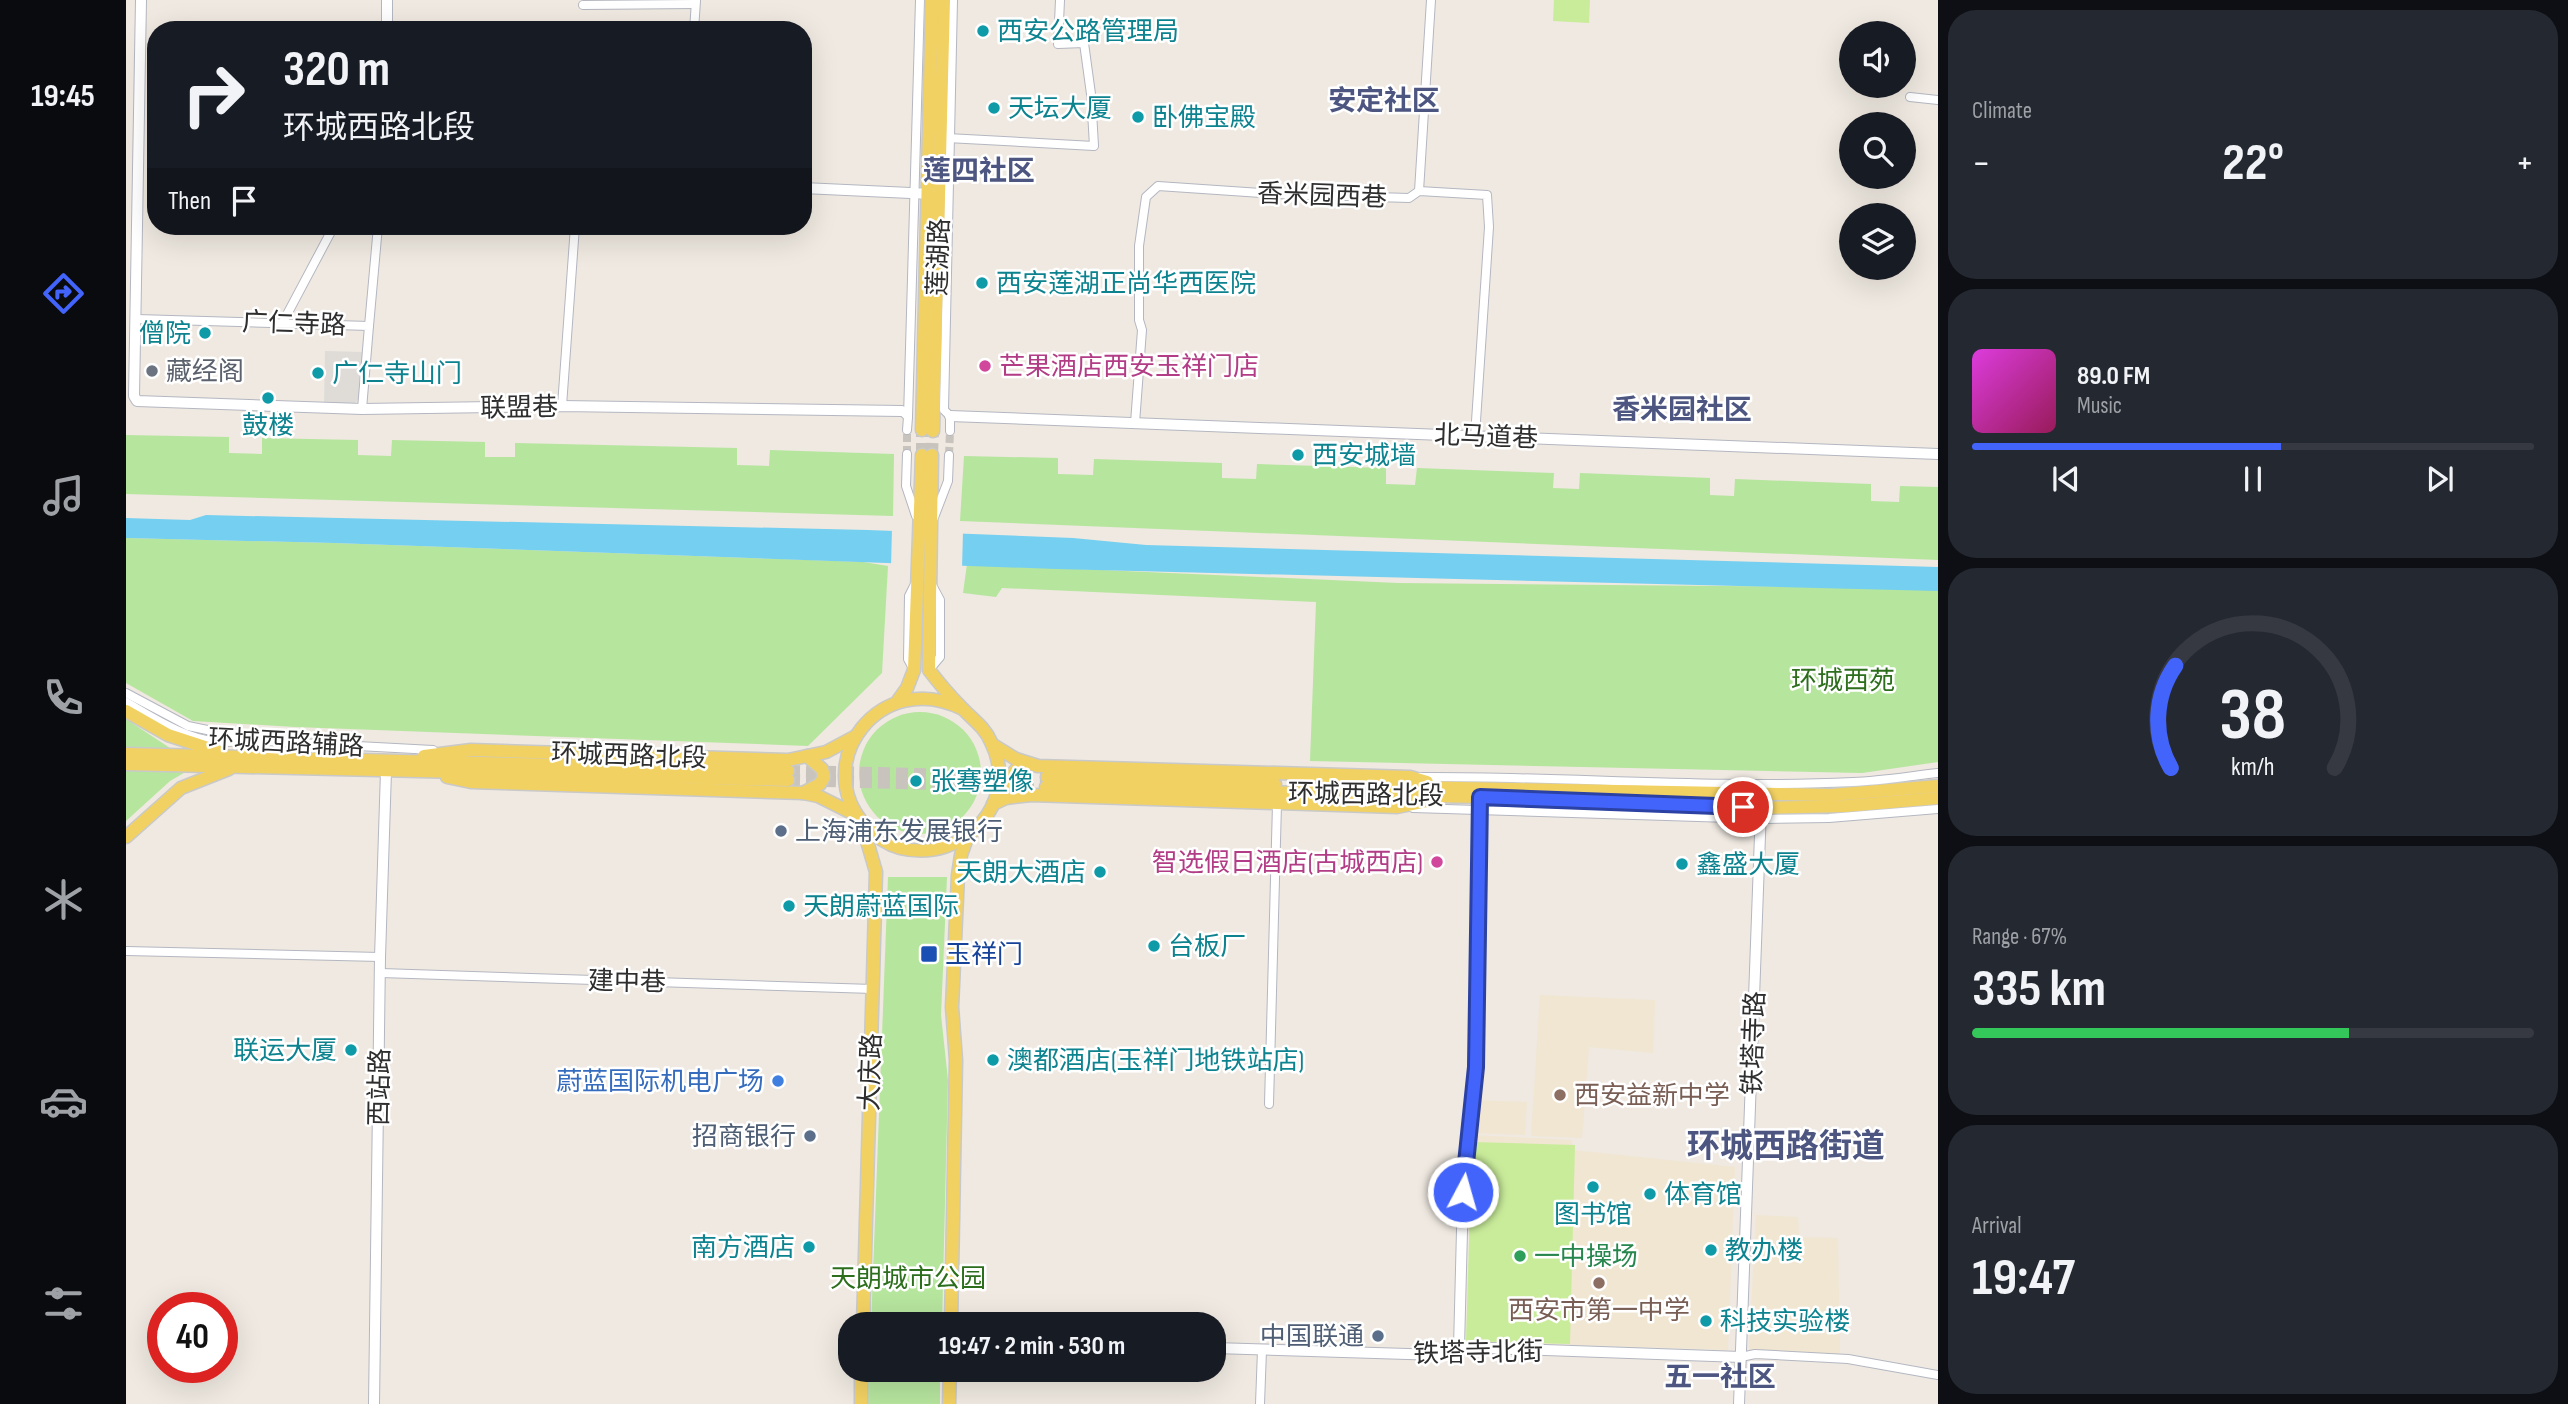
<!DOCTYPE html>
<html lang="en">
<head>
<meta charset="utf-8">
<style>
  :root { --surface:#171b24; --page:#242831; --text:#f1f3f6; --muted:#9ea1a6; --line:#363941; --accent:#4264fb }
  body { margin:0; font-family:"Sofia Sans Condensed","Noto Sans SC",sans-serif; background:var(--page); color:var(--text); height:100vh; display:flex; flex-direction:column; font-size:26px; white-space:nowrap }
  * { box-sizing:border-box; margin:0 }
  p { font-size:23px; color:var(--muted) }
  .icon { flex:none; width:38px; height:38px; fill:none; stroke:currentColor; stroke-width:2; stroke-linecap:round; stroke-linejoin:round }
  .map { position:relative; flex:1; overflow:hidden }
  .drawer { display:flex; flex-direction:column; gap:10px; padding:10px; background:#0d0f14; width:630px }
  .drawer>* { flex:none }
  .hud { position:absolute; left:21px; top:21px; width:665px; height:214px; border-radius:28px; box-shadow:0 7px 28px #0002; background:#171b24; color:var(--text); overflow:hidden }
  .controls { position:absolute; left:1713px; top:21px; display:grid; gap:14px }
  .controls a { display:grid; place-items:center; width:77px; height:77px; border-radius:50%; background:var(--surface); box-shadow:0 7px 28px #0002; font-size:35px }
  .speed { position:absolute; left:21px; top:1292px; display:flex; gap:14px; font-size:35px; font-weight:700; text-align:center }
  .speed>* { display:grid; place-content:center; width:91px; height:91px; border-radius:50%; background:var(--surface); box-shadow:0 7px 28px #0002; line-height:1 }
  .speed .limit { border:10px solid #d22; background:#fff; color:#111 }
  .pin { position:absolute; display:grid; place-items:center; width:60px; height:60px; color:#fff; margin:-30px; border:4px solid #fff; border-radius:50%; box-shadow:0 2px 7px #0007 }
  .me { position:absolute; width:77px; margin:-38px; rotate:6deg; stroke-linejoin:round; filter:drop-shadow(0 0 5px #0008) }
  .turn { display:flex; align-items:center; gap:24px; height:147px; padding:0 21px; font-size:32px }
  .turn .icon { width:91px; height:91px; stroke-width:2.5 }
  .turn b { display:block; font-size:49px; line-height:60px }
  .then { display:flex; align-items:center; height:66px; padding:0 21px; background:#0003; gap:14px; font-size:26px }
  .big { font-size:52px; font-weight:700; line-height:1.1 }
  .drawer .tile { flex:1; display:flex; flex-direction:column; justify-content:center; gap:10px; min-width:0; padding:0 24px; border-radius:28px; background:var(--page) }
  .drawer .dial { align-items:center; gap:0 }
  .dial svg { height:182px; overflow:visible; fill:none; stroke:var(--line); stroke-width:7; stroke-linecap:round; text-anchor:middle }
  .dial text { fill:var(--text); stroke:none }
  .song { display:flex; align-items:center; gap:21px }
  .cover { width:84px; height:84px; border-radius:10px; background:linear-gradient(135deg,hsl(300 70% 55%),hsl(330 70% 35%)) }
  .played { height:7px; border-radius:4px; background:linear-gradient(90deg,var(--accent) 55%,var(--line) 55%) }
  .keys { display:flex; justify-content:space-around; direction:ltr }
  .heat { display:flex; justify-content:space-between; align-items:center; font-size:38px; direction:ltr }
  .charge { height:10px; border-radius:5px; background:linear-gradient(90deg,#34c759 67%,var(--line) 0) }
  .trip { position:absolute; left:712px; top:1312px; width:388px; height:70px; border-radius:28px; background:var(--surface); box-shadow:0 7px 28px #0002; font-weight:700; line-height:70px; text-align:center }
  main { display:flex; flex:1; min-height:0 }
  .tabs { display:flex; flex-direction:column; width:126px; justify-content:space-around; align-items:center; background:#090b0e; color:var(--muted) }
  .tabs .icon { width:49px; height:49px }
  .tabs .selected { color:var(--accent) }
  .tabs b { font-size:32px; color:var(--text) }
  .map>svg:first-child { display:block }
</style>
</head>
<body>
<main>
<nav class="tabs">
<b>19:45</b>
<svg class="icon selected" aria-label="directions" viewBox="0 0 24 24"><path d="M12 3l9 9-9 9-9-9zM9 14v-3h6M13 9l2 2-2 2"/></svg>
<svg class="icon" aria-label="music" viewBox="0 0 24 24"><path d="M9 18V5l10-2v13"/><circle cx="6" cy="18" r="3"/><circle cx="16" cy="16" r="3"/></svg>
<svg class="icon" aria-label="phone" viewBox="0 0 24 24"><path d="M5 4h4l2 5-3 2q2 4 5 5l2-3 5 2v4C11 20 4 13 5 4z"/></svg>
<svg class="icon" aria-label="climate" viewBox="0 0 24 24"><path d="M12 3v18M4 7l16 10M4 17L20 7"/></svg>
<svg class="icon" aria-label="car" viewBox="0 0 24 24"><path d="M5 17H2v-5l4-1 3-4h7l3 4 3 1v5h-3M9 17h6M6 11h13"/><circle cx="7" cy="17" r="2"/><circle cx="17" cy="17" r="2"/></svg>
<svg class="icon" aria-label="filters" viewBox="0 0 24 24"><path d="M4 7h16M4 17h16"/><circle cx="9" cy="7" r="2"/><circle cx="15" cy="17" r="2"/></svg>
</nav>
<div class="map">
<svg width="1812" height="1404" viewBox="0 0 1812 1404">
  <rect width="100%" height="100%" fill="#efe9e1"/>
  <g fill="#f0e6d1">
    <path d="M 1414,995 L 1529,1000 L 1527,1053 L 1463,1047 L 1456,1138 L 1405,1136 Z"/>
    <path d="M 1348,1100 L 1401,1102 L 1399,1135 L 1346,1133 Z"/>
    <path d="M 1347,1135 L 1446,1140 L 1447,1150 L 1609,1167 L 1602,1350 L 1340,1341 Z"/>
    <path d="M 1630,1215 L 1672,1217 L 1673,1237 L 1712,1238 L 1714,1356 L 1623,1351 Z"/>
  </g>
  <g fill="#b6e59e">
    <path d="M 0,435 L 103,437 L 103,453 L 136,454 L 136,438 L 232,440 L 232,455 L 265,456 L 266,440 L 359,442 L 359,457 L 389,457 L 389,443 L 611,448 L 611,465 L 643,466 L 644,450 L 768,454 L 767,516 L 0,494 Z"/>
    <path d="M 838,456 L 932,458 L 932,474 L 967,475 L 968,459 L 1096,463 L 1096,478 L 1130,479 L 1131,464 L 1260,468 L 1260,484 L 1289,485 L 1291,468 L 1428,473 L 1427,488 L 1453,489 L 1454,473 L 1584,478 L 1584,495 L 1608,496 L 1609,479 L 1745,484 L 1745,501 L 1773,502 L 1774,486 L 1812,487 L 1812,560 L 834,521 Z"/>
    <path d="M 0,538 L 208,543 L 737,562 L 762,566 L 756,673 L 682,746 L 169,727 L 67,721 L 0,683 Z"/>
    <path d="M 841,564 L 1272,583 L 1812,588 L 1812,762 L 1736,773 L 1184,761 L 1190,602 L 876,588 L 870,597 L 837,593 Z"/>
    <circle cx="794" cy="773" r="61"/>
    <path d="M 0,719 L 50,752 L 0,749 Z"/>
    <path d="M 0,769 L 63,770 L 44,781 L 0,821 Z"/>
    <path d="M 762,877 L 821,877 L 815,1015 L 822,1080 L 816,1325 L 745,1325 Z"/>
    <rect x="740" y="1370" width="74" height="34"/>
  </g>
  <g fill="#c9ec9a">
    <path d="M 1428,0 L 1464,0 L 1463,23 L 1427,21 Z"/>
    <path d="M 1346,1142 L 1449,1145 L 1444,1344 L 1340,1341 Z"/>
  </g>
  <path fill="#dfdcd8" d="M 199,351 L 238,352 L 235,397 L 228,404 L 198,403 Z"/>
  <path fill="#75cff0" d="M 80,515 L 742,530 L 947,538 L 1020,545 L 1812,567 L 1812,591 L 930,569 L 208,543 L 0,538 L 0,518 L 64,520 Z"/>
  <path fill="#efe9e1" d="M 766,528 L 837,531 L 836,569 L 765,567 Z"/>
  <g fill="none" stroke-linecap="round" stroke-linejoin="round">
    <g stroke="#c8c4bd" stroke-width="8" stroke-dasharray="8 4" stroke-linecap="butt">
      <path d="M 781,454 L 781,430"/>
      <path d="M 823,455 L 824,431"/>
    </g>
    <g stroke="#c8c4bd" stroke-width="12" stroke-dasharray="12 6" stroke-linecap="butt">
      <path d="M 796,455 L 796,430"/>
      <path d="M 806,455 L 807,431"/>
      <path d="M 662,771 L 921,777"/>
      <path d="M 662,780 L 920,787"/>
    </g>
    <defs>
      <g id="minor">
        <path d="M 457,5 L 569,4"/>
        <path d="M 568,30 L 570,1"/>
        <path d="M 1784,97 L 1812,100"/>
        <path d="M 821,138 L 968,146 L 965,94 L 958,43 L 932,44 L 934,0"/>
        <path d="M 1293,191 L 1305,0"/>
        <path d="M 11,319 L 243,326 L 236,409"/>
        <path d="M 157,322 L 208,226"/>
        <path d="M 243,326 L 252,226"/>
        <path d="M 436,406 L 449,226"/>
        <path d="M 778,413 L 782,417 L 781,430"/>
        <path d="M 782,417 L 794,0"/>
        <path d="M 1009,423 L 1016,330 L 1013,320 L 1013,246 L 1020,197 L 1032,186 L 1149,194 L 1283,198 L 1293,191 L 1361,195 L 1363,227 L 1349,436"/>
        <path d="M 824,431 L 824,416 L 818,410 L 827,0"/>
        <path d="M 781,454 L 780,486 L 790,516"/>
        <path d="M 807,520 L 822,481 L 823,455"/>
        <path d="M 787,668 L 782,659 L 783,596 L 788,586"/>
        <path d="M 803,670 L 814,657 L 814,600 L 806,585"/>
        <path d="M 0,693 L 62,726 L 110,736 L 118,740"/>
        <path d="M 0,702 C 36,723 75,750 118,740 L 307,750"/>
        <path d="M 1294,777 C 1438,776 1583,789 1727,782 C 1755,781 1784,776 1812,773"/>
        <path d="M 1287,808 L 1635,819 L 1703,818 L 1812,809"/>
        <path d="M 0,951 L 254,957"/>
        <path d="M 255,973 L 747,989"/>
        <path d="M 1143,1104 L 1151,804"/>
        <path d="M 1615,1357 L 1629,1354 L 1722,1359 L 1812,1375"/>
        <path d="M 1134,1404 L 1136,1350"/>
      </g>
      <g id="tertiary">
        <path d="M 15,0 L 8,396 L 11,401 L 236,409 L 436,406 L 776,411"/>
        <path d="M 261,30 L 261,0"/>
        <path d="M 677,188 L 806,194"/>
        <path d="M 824,416 L 1812,454"/>
        <path d="M 1333,1347 L 1337,1192 L 1350,1067 L 1354,797"/>
        <path d="M 1088,1348 L 1314,1355 L 1333,1347 L 1615,1357"/>
        <path d="M 248,1404 L 254,957 L 260,771"/>
        <path d="M 1613,1404 L 1635,808"/>
      </g>
      <g id="primary">
        <path d="M 796,430 L 806,0"/>
        <path d="M 807,431 L 818,0"/>
        <path d="M 806,455 L 803,670 C 813,683 823,695 834,706 C 846,719 858,726 865,742 C 895,802 838,864 774,848 C 759,844 749,836 739,825 C 683,763 754,667 837,709"/>
        <path d="M 771,702 L 781,688 L 788,670 L 796,455"/>
        <path d="M 0,711 L 42,735 L 91,751"/>
        <path d="M 867,745 L 890,759 L 912,766 L 1284,777 L 1301,782"/>
        <path d="M 0,754 L 662,771"/>
        <path d="M 298,756 L 345,750 L 662,760 L 700,752 L 730,736"/>
        <path d="M 0,764 L 662,780"/>
        <path d="M 321,777 L 345,782 L 677,793 L 692,796 L 730,815"/>
        <path d="M 921,777 L 1149,784"/>
        <path d="M 1177,785 L 1705,795 L 1812,786"/>
        <path d="M 920,787 L 1354,797 L 1635,808 L 1719,806 L 1812,798"/>
        <path d="M 677,793 L 694,784 L 698,777 L 696,769 L 681,756"/>
        <path d="M 898,795 L 886,788 C 883,774 889,769 900,763"/>
        <path d="M 867,804 L 880,798 L 905,795 L 1271,807 L 1301,801"/>
        <path d="M 736,824 L 750,872 L 737,1325"/>
        <path d="M 0,837 L 55,788 L 103,769"/>
        <path d="M 825,1325 L 830,1060 L 826,1007 L 832,875 L 835,855 L 841,838"/>
        <path d="M 735,1404 L 735,1370"/>
        <path d="M 823,1404 L 824,1370"/>
      </g>
    </defs>
    <use href="#minor" stroke="#b4b7c1" stroke-width="10"/>
    <use href="#tertiary" stroke="#b4b7c1" stroke-width="12"/>
    <use href="#primary" stroke="#c9c9c9" stroke-width="15"/>
    <use href="#minor" stroke="#fff" stroke-width="8"/>
    <use href="#tertiary" stroke="#fff" stroke-width="10"/>
    <use href="#primary" stroke="#f2d163" stroke-width="12"/>
  </g>
  <g fill="none" stroke-linecap="round" stroke-linejoin="round">
    <defs>
      <path id="route" d="M 1337,1192 L 1350,1067 L 1354,797 L 1617,807"/>
    </defs>
    <use href="#route" stroke="#2b41a3" stroke-width="18"/>
    <use href="#route" stroke="#4264fb" stroke-width="12"/>
  </g>
  <g fill="#0f9aa8" stroke="#fff" stroke-width="2.5">
    <circle cx="857" cy="31" r="7"/>
    <circle cx="868" cy="108" r="7"/>
    <circle cx="1012" cy="117" r="7"/>
    <circle cx="856" cy="283" r="7"/>
    <circle cx="79" cy="333" r="7"/>
    <circle cx="192" cy="373" r="7"/>
    <circle cx="142" cy="398" r="7"/>
    <circle cx="1172" cy="455" r="7"/>
    <circle cx="790" cy="781" r="7"/>
    <circle cx="1556" cy="864" r="7"/>
    <circle cx="974" cy="872" r="7"/>
    <circle cx="663" cy="906" r="7"/>
    <circle cx="1028" cy="946" r="7"/>
    <circle cx="225" cy="1050" r="7"/>
    <circle cx="867" cy="1060" r="7"/>
    <circle cx="1467" cy="1187" r="7"/>
    <circle cx="1524" cy="1194" r="7"/>
    <circle cx="683" cy="1247" r="7"/>
    <circle cx="1585" cy="1250" r="7"/>
    <circle cx="1580" cy="1321" r="7"/>
  </g>
  <g fill="#d1479c" stroke="#fff" stroke-width="2.5">
    <circle cx="859" cy="366" r="7"/>
    <circle cx="1311" cy="862" r="7"/>
  </g>
  <circle fill="#6b7280" stroke="#fff" stroke-width="2.5" cx="26" cy="371" r="7"/>
  <g fill="#5c6f8a" stroke="#fff" stroke-width="2.5">
    <circle cx="655" cy="831" r="7"/>
    <circle cx="684" cy="1136" r="7"/>
    <circle cx="1252" cy="1336" r="7"/>
  </g>
  <rect fill="#1a4fb4" stroke="#fff" stroke-width="2.5" x="794" y="945" width="18" height="18" rx="3.5"/>
  <circle fill="#3f7fe0" stroke="#fff" stroke-width="2.5" cx="652" cy="1081" r="7"/>
  <g fill="#8d6e63" stroke="#fff" stroke-width="2.5">
    <circle cx="1434" cy="1095" r="7"/>
    <circle cx="1473" cy="1283" r="7"/>
  </g>
  <circle fill="#2e9e5b" stroke="#fff" stroke-width="2.5" cx="1394" cy="1256" r="7"/>
  <g text-anchor="middle" stroke-width="5" stroke-linejoin="round" paint-order="stroke">
    <g font-size="26" fill="#0d838f" stroke="#fff" text-anchor="start">
      <text x="871" y="40">西安公路管理局</text>
      <text x="882" y="117">天坛大厦</text>
      <text x="1026" y="126">卧佛宝殿</text>
      <text x="870" y="292">西安莲湖正尚华西医院</text>
      <text x="65" y="342" text-anchor="end">僧院</text>
      <text x="206" y="382">广仁寺山门</text>
      <text x="142" y="434" text-anchor="middle">鼓楼</text>
      <text x="1186" y="464">西安城墙</text>
      <text x="804" y="790">张骞塑像</text>
      <text x="1570" y="873">鑫盛大厦</text>
      <text x="960" y="881" text-anchor="end">天朗大酒店</text>
      <text x="677" y="915">天朗蔚蓝国际</text>
      <text x="1042" y="955">台板厂</text>
      <text x="211" y="1059" text-anchor="end">联运大厦</text>
      <text x="881" y="1069">澳都酒店(玉祥门地铁站店)</text>
      <text x="1538" y="1203">体育馆</text>
      <text x="1467" y="1223" text-anchor="middle">图书馆</text>
      <text x="669" y="1256" text-anchor="end">南方酒店</text>
      <text x="1599" y="1259">教办楼</text>
      <text x="1594" y="1330">科技实验楼</text>
    </g>
    <g font-size="26" fill="#2e2e2e" stroke="#fff">
      <text transform="translate(1196 195) rotate(2)" y="9">香米园西巷</text>
      <text transform="translate(812 257) rotate(-88)" y="9">莲湖路</text>
      <text transform="translate(168 323) rotate(2)" y="9">广仁寺路</text>
      <text transform="translate(393 407) rotate(-1)" y="9">联盟巷</text>
      <text transform="translate(1360 436) rotate(2)" y="9">北马道巷</text>
      <text transform="translate(160 742) rotate(3)" y="9">环城西路辅路</text>
      <text transform="translate(503 755) rotate(2)" y="9">环城西路北段</text>
      <text transform="translate(1240 794) rotate(1)" y="9">环城西路北段</text>
      <text transform="translate(501 981) rotate(1)" y="9">建中巷</text>
      <text transform="translate(1627 1043) rotate(-88)" y="9">铁塔寺路</text>
      <text transform="translate(744 1072) rotate(-88)" y="9">大庆路</text>
      <text transform="translate(253 1087) rotate(-89)" y="9">西站路</text>
      <text transform="translate(1352 1352) rotate(-1)" y="9">铁塔寺北街</text>
    </g>
    <g font-size="26" fill="#b23c85" stroke="#fff" text-anchor="start">
      <text x="873" y="375">芒果酒店西安玉祥门店</text>
      <text x="1297" y="871" text-anchor="end">智选假日酒店(古城西店)</text>
    </g>
    <g font-size="26" fill="#5b616d" stroke="#fff" text-anchor="start">
      <text x="40" y="380">藏经阁</text>
    </g>
    <g font-size="26" fill="#2c6e1b" stroke="#fff">
      <text x="1717" y="689">环城西苑</text>
      <text x="782" y="1287">天朗城市公园</text>
    </g>
    <g font-size="26" fill="#4e5e75" stroke="#fff" text-anchor="end">
      <text x="669" y="840" text-anchor="start">上海浦东发展银行</text>
      <text x="670" y="1145">招商银行</text>
      <text x="1238" y="1345">中国联通</text>
    </g>
    <g font-size="26" fill="#164399" stroke="#fff" text-anchor="start">
      <text x="819" y="963">玉祥门</text>
    </g>
    <g font-size="26" fill="#366cbe" stroke="#fff" text-anchor="end">
      <text x="638" y="1090">蔚蓝国际机电广场</text>
    </g>
    <g font-size="26" fill="#785e54" stroke="#fff" text-anchor="start">
      <text x="1448" y="1104">西安益新中学</text>
      <text x="1473" y="1319" text-anchor="middle">西安市第一中学</text>
    </g>
    <g font-size="26" fill="#27864d" stroke="#fff" text-anchor="start">
      <text x="1408" y="1265">一中操场</text>
    </g>
    <g font-size="28" font-weight="bold" fill="#4d5680" stroke="#fff">
      <text x="1258" y="110">安定社区</text>
      <text x="853" y="180">莲四社区</text>
      <text x="1556" y="419">香米园社区</text>
      <text x="1594" y="1386">五一社区</text>
    </g>
    <g font-size="33" font-weight="bold" fill="#4d5680" stroke="#fff">
      <text x="1660" y="1157">环城西路街道</text>
    </g>
  </g>
</svg>
<div class="controls">
<a><svg class="icon" aria-label="sound" viewBox="0 0 24 24"><path d="M4 9h4l5-4v14l-5-4H4zM17 9q2 3 0 6"/></svg></a>
<a><svg class="icon" aria-label="search" viewBox="0 0 24 24"><circle cx="10" cy="10" r="6"/><path d="M15 15l6 6"/></svg></a>
<a><svg class="icon" aria-label="layers" viewBox="0 0 24 24"><path d="M12 4l9 5-9 5-9-5zM3 14l9 5 9-5"/></svg></a>
</div>
<div class="speed"><div class="limit">40</div></div>
<div class="pin" style="left:1617px;top:807px;background:#d93025"><svg class="icon" aria-label="arrive" viewBox="0 0 24 24"><path d="M6 21V4h12l-3 4 3 4H6"/></svg></div>
<svg class="me" style="left:1337px;top:1192px" viewBox="-20 -20 40 40"><circle r="17" fill="#4264fb" stroke="#fff" stroke-width="3"/><path d="M0-11L8 9 0 5-8 9z" fill="#fff"/></svg>
<div class="trip">19:47 · 2 min · 530 m</div>
<div class="hud">
<div class="turn"><svg class="icon" aria-label="right" viewBox="0 0 24 24"><path d="M7 20v-9h11M14 6l5 5-5 5"/></svg><div><b>320 m</b>环城西路北段</div></div>
<div class="then">Then<svg class="icon" aria-label="arrive" viewBox="0 0 24 24"><path d="M6 21V4h12l-3 4 3 4H6"/></svg></div>
</div>
</div>
<section class="drawer">
<div class="tile"><p>Climate</p>
<div class="heat"><a>−</a><b class="big">22°</b><a>+</a></div>
</div>
<div class="tile">
<div class="song"><i class="cover"></i><div><b>89.0 FM</b><p>Music</p></div></div>
<div class="played"></div>
<div class="keys"><svg class="icon" aria-label="previous" viewBox="0 0 24 24"><path d="M18 5L8 12l10 7zM5 5v14"/></svg><svg class="icon" aria-label="pause" viewBox="0 0 24 24"><path d="M8 5v14M16 5v14"/></svg><svg class="icon" aria-label="next" viewBox="0 0 24 24"><path d="M6 5l10 7-10 7zM19 5v14"/></svg></div>
</div>
<div class="tile dial"><svg viewBox="0 0 100 80">
<path d="M14 69A42 42 0 1 1 86 69"/>
<path d="M14 69A42 42 0 0 1 16 24" stroke="#4264fb"/>
<text x="50" y="56" font-size="32" font-weight="700">38</text>
<text x="50" y="72" font-size="11">km/h</text>
</svg></div>
<div class="tile"><p>Range · 67%</p><b class="big">335 km</b><div class="charge"></div></div>
<div class="tile"><p>Arrival</p><b class="big">19:47</b></div>
</section>
</main>
</body>
</html>
